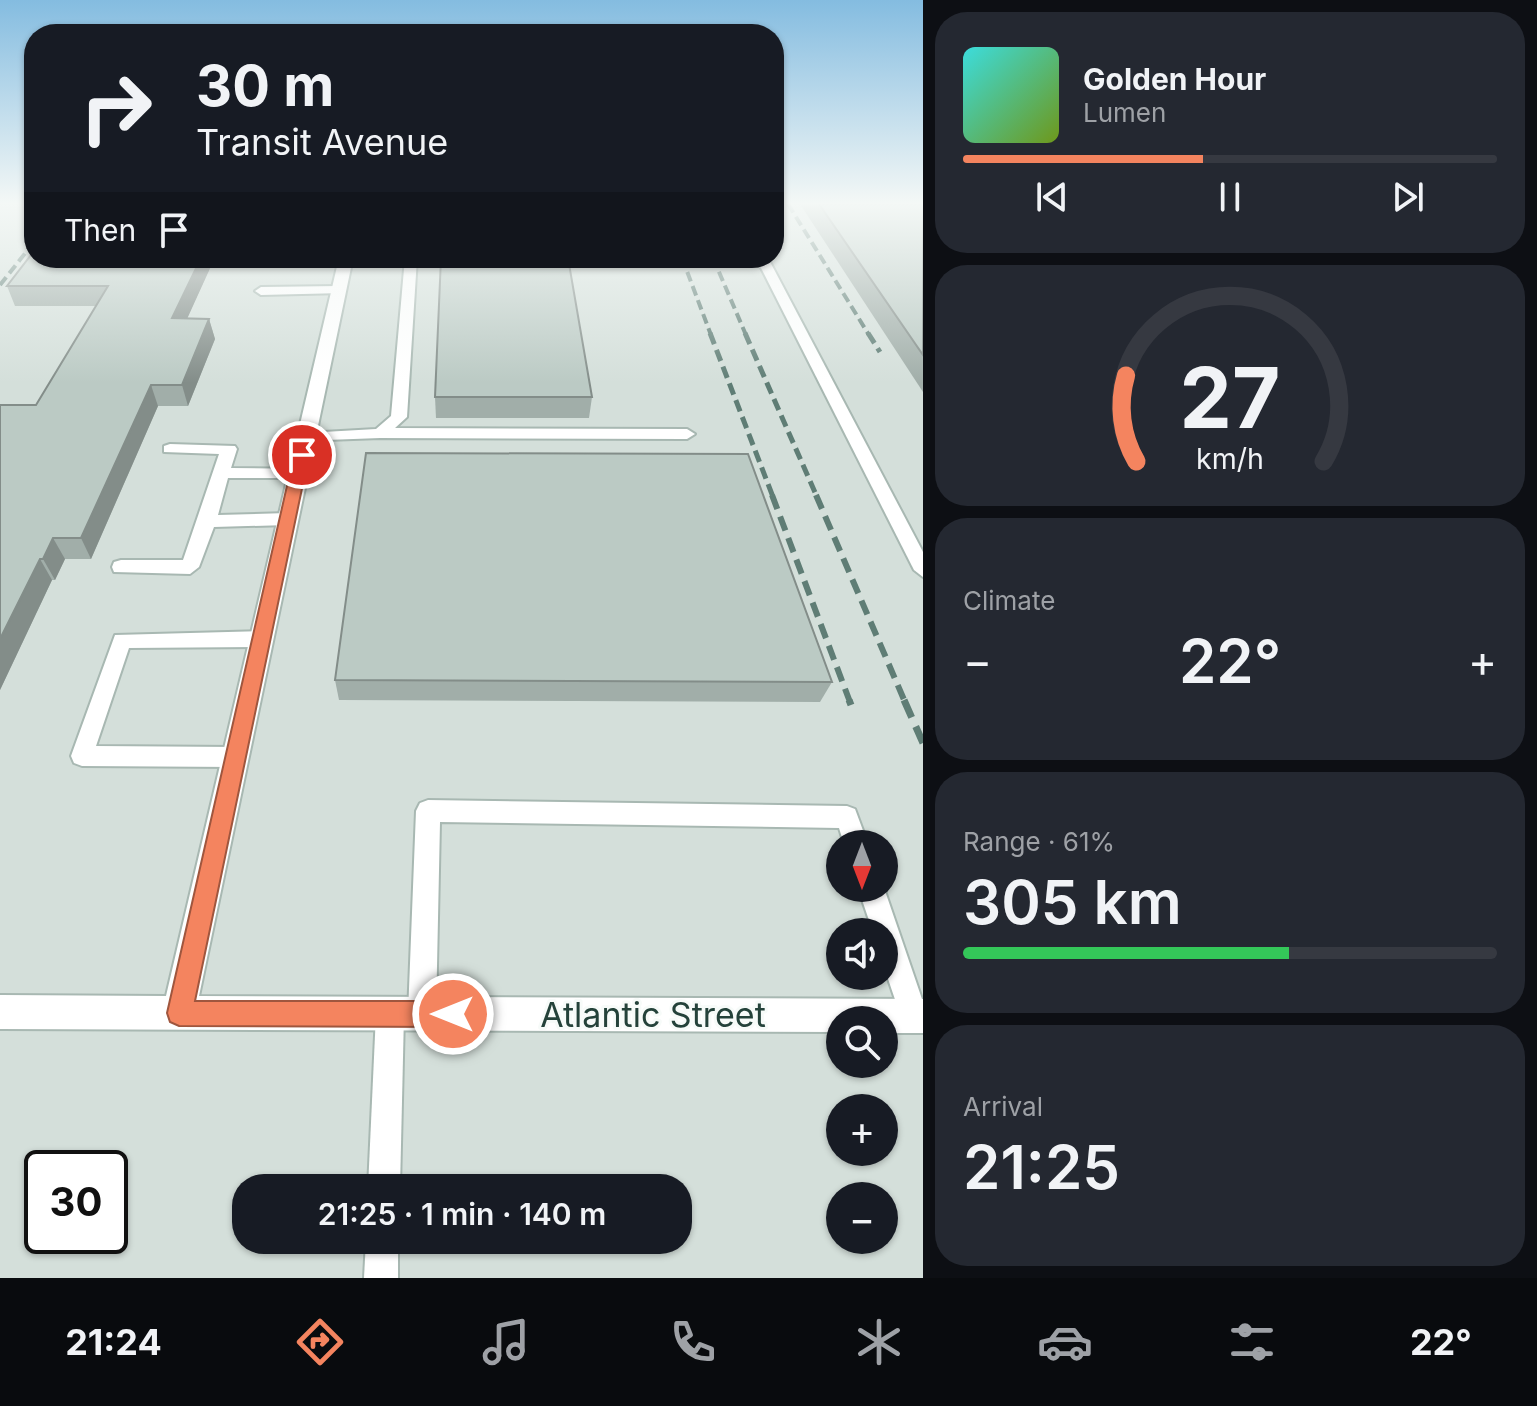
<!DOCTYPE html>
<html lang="en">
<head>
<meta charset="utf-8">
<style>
  :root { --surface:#171b24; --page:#242831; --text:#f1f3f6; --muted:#9ea1a6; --line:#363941; --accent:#f4845f }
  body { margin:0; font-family:Inter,sans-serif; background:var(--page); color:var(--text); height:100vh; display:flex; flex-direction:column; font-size:30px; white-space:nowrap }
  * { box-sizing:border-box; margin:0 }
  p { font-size:26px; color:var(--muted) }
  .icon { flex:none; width:44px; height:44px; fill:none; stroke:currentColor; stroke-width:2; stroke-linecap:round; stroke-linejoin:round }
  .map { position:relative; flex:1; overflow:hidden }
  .sheet { display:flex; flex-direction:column; gap:12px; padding:12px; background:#0d0f14; width:614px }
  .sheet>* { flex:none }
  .hud { position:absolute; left:24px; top:24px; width:760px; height:244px; border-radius:32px; box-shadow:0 2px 6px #0004; background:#171b24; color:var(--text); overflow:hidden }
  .needle { width:52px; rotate:180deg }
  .buttons { position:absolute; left:826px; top:830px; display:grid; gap:16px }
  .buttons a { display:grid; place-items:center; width:72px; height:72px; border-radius:50%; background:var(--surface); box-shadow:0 2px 6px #0004; font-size:40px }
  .speed { position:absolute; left:24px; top:1150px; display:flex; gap:16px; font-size:40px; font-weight:700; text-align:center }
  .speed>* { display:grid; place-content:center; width:104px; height:104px; border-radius:50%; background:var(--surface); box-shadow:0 2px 6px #0004; line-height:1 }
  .speed .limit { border:4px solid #111; border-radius:12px; background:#fff; color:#111 }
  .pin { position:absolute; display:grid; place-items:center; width:68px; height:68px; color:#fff; margin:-34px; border:4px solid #fff; border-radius:50%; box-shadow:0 2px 8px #0007 }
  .me { position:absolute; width:88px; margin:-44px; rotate:270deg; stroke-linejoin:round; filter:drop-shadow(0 0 6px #0008) }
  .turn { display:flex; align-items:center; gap:28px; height:168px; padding:0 40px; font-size:36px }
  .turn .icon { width:104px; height:104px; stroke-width:2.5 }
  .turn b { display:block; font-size:56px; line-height:68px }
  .then { display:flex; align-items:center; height:76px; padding:0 40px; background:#0003; gap:16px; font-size:30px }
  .big { font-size:60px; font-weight:600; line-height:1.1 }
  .sheet .widget { flex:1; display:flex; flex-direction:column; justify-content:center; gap:12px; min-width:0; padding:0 28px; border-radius:32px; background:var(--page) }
  .sheet .dial { align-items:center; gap:0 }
  .dial svg { height:208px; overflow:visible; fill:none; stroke:var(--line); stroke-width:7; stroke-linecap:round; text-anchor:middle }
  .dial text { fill:var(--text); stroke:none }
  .song { display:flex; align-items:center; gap:24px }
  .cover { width:96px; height:96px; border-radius:12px; background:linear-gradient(135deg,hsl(180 70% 55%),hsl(80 70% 35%)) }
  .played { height:8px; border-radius:4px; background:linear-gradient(90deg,var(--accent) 45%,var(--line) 45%) }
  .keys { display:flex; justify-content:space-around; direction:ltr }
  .heat { display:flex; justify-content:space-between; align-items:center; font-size:44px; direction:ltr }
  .charge { height:12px; border-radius:6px; background:linear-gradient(90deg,#34c759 61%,var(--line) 0) }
  .trip { position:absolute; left:232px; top:1174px; width:460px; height:80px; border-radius:32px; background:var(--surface); box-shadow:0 2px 6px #0004; font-weight:600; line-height:80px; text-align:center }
  .tab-bar { display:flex; height:128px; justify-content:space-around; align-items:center; background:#090b0e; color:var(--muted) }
  .tab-bar .icon { width:56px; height:56px }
  .tab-bar .active { color:var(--accent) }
  .tab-bar b { font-size:36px; color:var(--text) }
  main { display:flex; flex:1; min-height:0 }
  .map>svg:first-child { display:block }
</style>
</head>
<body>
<main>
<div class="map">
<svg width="923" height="1278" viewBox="0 0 923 1278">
  <rect width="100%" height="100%" fill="#e6efeb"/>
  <path fill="#d4dfda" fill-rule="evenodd" d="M 0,204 L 34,204 L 34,258 L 774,258 L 774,204 L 923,204 L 923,1278 L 0,1278 ZM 840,844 L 884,844 L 884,888 L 840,888 ZM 840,932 L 884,932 L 884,976 L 840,976 ZM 840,1020 L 884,1020 L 884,1064 L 840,1064 ZM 840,1108 L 884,1108 L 884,1152 L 840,1152 ZM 42,1168 L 110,1168 L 110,1236 L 42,1236 ZM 246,1188 L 678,1188 L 678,1240 L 246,1240 ZM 840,1196 L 884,1196 L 884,1240 L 840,1240 Z"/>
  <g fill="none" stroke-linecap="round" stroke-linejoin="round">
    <defs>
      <g id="lane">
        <path d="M 405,258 L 417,258 L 407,417 L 395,428 L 687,429 L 695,434 L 687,439 L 380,438 L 300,441 L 300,435 L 306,433 L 376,429 L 391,416 Z"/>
        <path d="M 756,258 L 768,258 L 923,552 L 923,577 L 914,570 Z"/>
        <path d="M 339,286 L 345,290 L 343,293 L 261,295 L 255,291 L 261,287 Z"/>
        <path d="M 170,444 L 235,446 L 237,449 L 231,468 L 304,469 L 306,473 L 304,477 L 298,478 L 228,478 L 218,515 L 288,513 L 297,519 L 288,525 L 214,527 L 199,567 L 190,574 L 114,572 L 112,567 L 114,562 L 121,560 L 183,560 L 219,454 L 164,452 L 164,446 Z"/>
        <path d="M 261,631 L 268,634 L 271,639 L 268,644 L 261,647 L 129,648 L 96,746 L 235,747 L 243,750 L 246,757 L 243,764 L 235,767 L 82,766 L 74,763 L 71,756 L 115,635 Z"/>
        <path d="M 428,800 L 847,806 L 855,809 L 868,844 L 844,844 L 839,828 L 440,822 L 436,1014 L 432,1024 L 422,1028 L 412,1024 L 408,1014 L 416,811 L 420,803 Z"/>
        <path d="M 858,888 L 884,888 L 923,1002 L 923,1026 L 914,1030 L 904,1026 L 884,967 L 884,932 L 873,932 Z"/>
        <path d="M 390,1000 L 400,1004 L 404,1014 L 400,1188 L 368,1188 L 376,1014 L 380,1004 Z"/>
        <path d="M 366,1240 L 398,1240 L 398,1278 L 364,1278 Z"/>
      </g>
      <path id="street" d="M 339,258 L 353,258 L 199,996 L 923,999 L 923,1033 L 884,1033 L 884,1020 L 840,1020 L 840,1032 L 0,1029 L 0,995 L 166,996 Z"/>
    </defs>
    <use href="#lane" stroke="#a8b8b2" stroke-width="4"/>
    <use href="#street" stroke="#a8b8b2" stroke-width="4"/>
    <use href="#lane" fill="#fff" fill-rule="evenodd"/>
    <use href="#street" fill="#fff" fill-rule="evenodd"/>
    <g stroke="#5f7d75" stroke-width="4" stroke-dasharray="10 5" stroke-linecap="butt">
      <path d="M 788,204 L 869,335"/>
      <path d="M 682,258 L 711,335"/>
      <path d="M 713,258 L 746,335"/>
      <path d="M 0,285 L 34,242"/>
    </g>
    <g stroke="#5f7d75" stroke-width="5" stroke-dasharray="12 6" stroke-linecap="butt">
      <path d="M 710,333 L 773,497"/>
      <path d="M 745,333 L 817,497"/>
      <path d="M 868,333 L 880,352"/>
    </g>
    <g stroke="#5f7d75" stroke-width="6" stroke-dasharray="15 8" stroke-linecap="butt">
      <path d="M 772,495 L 850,702"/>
      <path d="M 816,495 L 905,702"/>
    </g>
    <g stroke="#5f7d75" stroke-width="7" stroke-dasharray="19 10" stroke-linecap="butt">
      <path d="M 849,700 L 851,705"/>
      <path d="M 904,700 L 923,743"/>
    </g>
  </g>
  <g fill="#a1aea9">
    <path d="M 800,204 L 923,204 L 923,392 Z"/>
    <path d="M 34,258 L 253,258 L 250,266 L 211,266 L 187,318 L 209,319 L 215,339 L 188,406 L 158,406 L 91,559 L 65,559 L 55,580 L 52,580 L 0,690 L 36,405 L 96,306 L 15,306 L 7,286 Z"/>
    <path d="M 435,397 L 592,397 L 589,418 L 436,418 Z"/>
    <path d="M 335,680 L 832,682 L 820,702 L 339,700 Z"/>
  </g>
  <g fill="#838d89">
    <path d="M 201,258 L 209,258 L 211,266 L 178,339 L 172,318 Z"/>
    <path d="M 248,258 L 253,258 L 250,266 Z"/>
    <path d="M 209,319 L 215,339 L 188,406 L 182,385 Z"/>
    <path d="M 151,385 L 158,406 L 91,559 L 81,538 Z"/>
    <path d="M 53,538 L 65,559 L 55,580 L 43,559 Z"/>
    <path d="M 40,559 L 52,580 L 0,690 L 0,639 Z"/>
  </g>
  <g fill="#bbcac4" stroke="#838d89" stroke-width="2">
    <path d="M 819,204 L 923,204 L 923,355 Z"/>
    <path d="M 34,251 L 34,258 L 201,258 L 172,318 L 209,319 L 182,385 L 151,385 L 81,538 L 53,538 L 43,559 L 40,559 L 0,639 L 0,405 L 36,405 L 108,286 L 7,286 Z"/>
    <path d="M 441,258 L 568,258 L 592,397 L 435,397 Z"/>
    <path d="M 366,453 L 748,454 L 832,682 L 335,680 Z"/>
  </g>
  <linearGradient id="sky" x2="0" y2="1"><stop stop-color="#84bce0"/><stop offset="0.53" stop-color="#f4f8f6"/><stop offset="1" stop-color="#f4f8f6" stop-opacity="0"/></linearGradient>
  <rect width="923" height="383" fill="url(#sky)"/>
  <path fill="#f4845f" stroke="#9f563e" stroke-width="2" d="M 302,451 L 309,455 L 195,1001 L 453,1001 L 462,1005 L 465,1014 L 462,1023 L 453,1027 L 179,1026 L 170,1022 L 167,1013 L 294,455 Z"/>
  <g text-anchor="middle" stroke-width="6" stroke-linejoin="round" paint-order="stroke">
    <g font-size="34" fill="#24423a" stroke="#f7fbf9">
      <text x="653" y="1027">Atlantic Street</text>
    </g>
  </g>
</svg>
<div class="buttons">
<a><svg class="needle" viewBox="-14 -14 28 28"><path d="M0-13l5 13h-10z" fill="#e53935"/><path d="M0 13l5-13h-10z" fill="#9ea1a6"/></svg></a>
<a><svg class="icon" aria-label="sound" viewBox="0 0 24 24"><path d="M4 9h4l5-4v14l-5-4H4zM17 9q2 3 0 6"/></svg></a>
<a><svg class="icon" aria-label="search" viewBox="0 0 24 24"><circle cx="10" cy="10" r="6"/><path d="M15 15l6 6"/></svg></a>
<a>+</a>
<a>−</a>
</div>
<div class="speed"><div class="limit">30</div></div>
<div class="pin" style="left:302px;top:455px;background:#d93025"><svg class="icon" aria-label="arrive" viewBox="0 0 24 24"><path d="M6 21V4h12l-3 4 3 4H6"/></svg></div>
<svg class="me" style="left:453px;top:1014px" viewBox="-20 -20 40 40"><circle r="17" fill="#f4845f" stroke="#fff" stroke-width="3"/><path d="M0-11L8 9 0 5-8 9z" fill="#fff"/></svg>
<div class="trip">21:25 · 1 min · 140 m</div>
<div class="hud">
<div class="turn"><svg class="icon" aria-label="right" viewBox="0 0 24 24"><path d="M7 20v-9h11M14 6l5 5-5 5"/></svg><div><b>30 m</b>Transit Avenue</div></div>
<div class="then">Then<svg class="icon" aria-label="arrive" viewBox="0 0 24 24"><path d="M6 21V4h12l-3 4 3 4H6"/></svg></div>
</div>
</div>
<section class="sheet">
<div class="widget">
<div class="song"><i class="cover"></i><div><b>Golden Hour</b><p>Lumen</p></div></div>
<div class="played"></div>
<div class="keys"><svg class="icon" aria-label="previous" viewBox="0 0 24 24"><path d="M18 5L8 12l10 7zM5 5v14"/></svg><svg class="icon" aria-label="pause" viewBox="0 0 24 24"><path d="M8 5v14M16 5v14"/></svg><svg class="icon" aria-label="next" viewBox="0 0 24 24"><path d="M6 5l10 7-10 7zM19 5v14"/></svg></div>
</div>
<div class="widget dial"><svg viewBox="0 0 100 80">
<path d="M14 69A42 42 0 1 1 86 69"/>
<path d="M14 69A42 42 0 0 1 10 36" stroke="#f4845f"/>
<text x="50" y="56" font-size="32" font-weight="700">27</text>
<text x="50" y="72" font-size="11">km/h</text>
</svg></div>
<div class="widget"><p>Climate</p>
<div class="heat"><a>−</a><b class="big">22°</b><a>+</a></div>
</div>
<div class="widget"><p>Range · 61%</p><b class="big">305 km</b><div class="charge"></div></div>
<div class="widget"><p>Arrival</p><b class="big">21:25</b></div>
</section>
</main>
<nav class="tab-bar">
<b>21:24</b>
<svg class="icon active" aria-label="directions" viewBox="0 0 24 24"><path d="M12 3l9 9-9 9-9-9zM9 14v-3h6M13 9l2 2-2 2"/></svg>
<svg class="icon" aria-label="music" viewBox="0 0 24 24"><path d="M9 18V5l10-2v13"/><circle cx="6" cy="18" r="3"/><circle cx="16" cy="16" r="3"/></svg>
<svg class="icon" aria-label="phone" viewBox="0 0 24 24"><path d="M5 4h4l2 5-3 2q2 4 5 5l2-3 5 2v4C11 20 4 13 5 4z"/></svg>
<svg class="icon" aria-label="climate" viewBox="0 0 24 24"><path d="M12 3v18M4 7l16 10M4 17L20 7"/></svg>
<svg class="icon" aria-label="car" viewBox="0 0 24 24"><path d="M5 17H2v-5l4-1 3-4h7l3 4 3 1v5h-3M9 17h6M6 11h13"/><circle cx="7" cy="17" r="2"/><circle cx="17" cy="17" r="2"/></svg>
<svg class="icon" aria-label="filters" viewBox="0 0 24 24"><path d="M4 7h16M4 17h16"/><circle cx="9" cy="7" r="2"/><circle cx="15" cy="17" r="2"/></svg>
<b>22°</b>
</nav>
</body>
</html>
